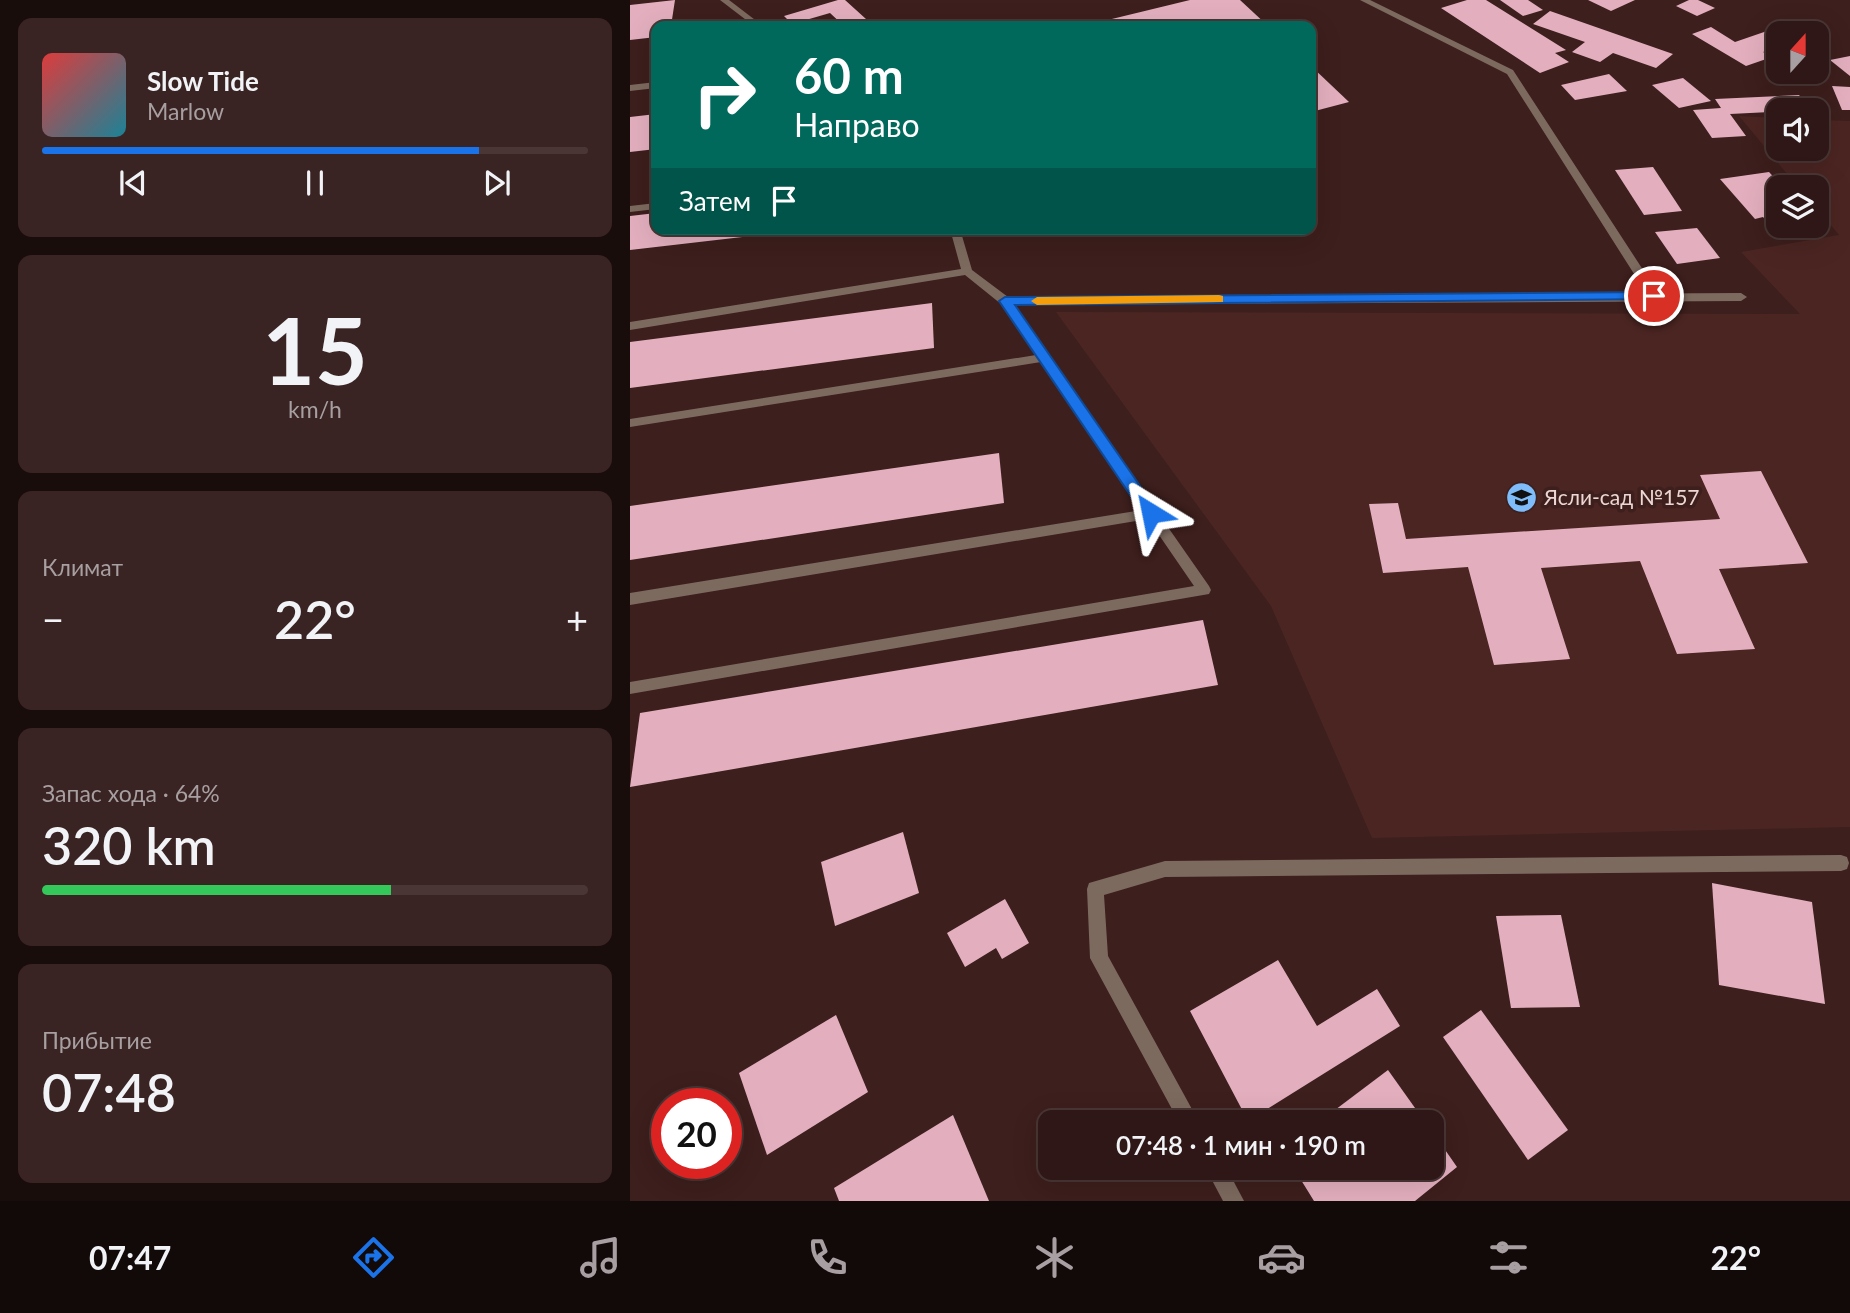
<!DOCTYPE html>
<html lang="ru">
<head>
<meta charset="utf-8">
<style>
  :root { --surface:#2e1716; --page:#3a2423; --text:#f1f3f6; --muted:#a79fa1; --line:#493635; --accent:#1a73e8 }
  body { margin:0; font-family:Lato,sans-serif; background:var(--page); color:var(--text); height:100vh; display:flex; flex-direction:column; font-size:26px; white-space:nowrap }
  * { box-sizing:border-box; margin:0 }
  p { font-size:23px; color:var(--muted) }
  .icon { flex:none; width:38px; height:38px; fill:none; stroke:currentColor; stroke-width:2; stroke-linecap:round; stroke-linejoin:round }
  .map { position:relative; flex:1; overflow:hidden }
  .details { display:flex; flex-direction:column; gap:18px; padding:18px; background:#190d0c; width:630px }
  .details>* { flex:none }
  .banner { position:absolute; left:21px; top:21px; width:665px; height:214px; border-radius:14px; box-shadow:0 7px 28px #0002,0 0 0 2px var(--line); background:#00695c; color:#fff; overflow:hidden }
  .needle { width:46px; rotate:21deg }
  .buttons { position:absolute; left:1136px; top:21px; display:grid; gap:14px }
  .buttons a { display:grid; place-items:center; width:63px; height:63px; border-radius:14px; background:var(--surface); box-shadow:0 7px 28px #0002,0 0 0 2px var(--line); font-size:35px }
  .speed { position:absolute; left:21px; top:1088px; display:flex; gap:14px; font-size:35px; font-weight:700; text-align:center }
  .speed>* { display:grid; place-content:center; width:91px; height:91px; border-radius:50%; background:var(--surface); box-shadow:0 7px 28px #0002,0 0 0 2px var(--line); line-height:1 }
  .speed .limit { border:10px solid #d22; background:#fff; color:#111 }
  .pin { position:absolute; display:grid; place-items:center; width:60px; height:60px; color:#fff; margin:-30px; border:4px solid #fff; border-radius:50%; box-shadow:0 2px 7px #0007 }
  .me { position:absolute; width:77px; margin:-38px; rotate:325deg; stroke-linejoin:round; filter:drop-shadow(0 0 5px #0008) }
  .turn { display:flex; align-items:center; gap:24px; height:147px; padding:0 28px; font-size:32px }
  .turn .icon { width:91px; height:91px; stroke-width:2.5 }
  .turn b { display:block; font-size:49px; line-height:60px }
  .then { display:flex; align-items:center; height:66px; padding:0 28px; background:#0003; gap:14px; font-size:26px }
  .big { font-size:52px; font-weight:600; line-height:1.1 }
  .details .card { flex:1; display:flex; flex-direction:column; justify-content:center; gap:10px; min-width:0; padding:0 24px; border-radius:14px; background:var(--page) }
  .details .dial { align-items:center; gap:0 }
  .dial b { font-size:91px; line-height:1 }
  .song { display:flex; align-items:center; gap:21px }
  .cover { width:84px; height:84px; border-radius:10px; background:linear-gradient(135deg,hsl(0 70% 55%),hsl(190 70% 35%)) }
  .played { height:7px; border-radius:4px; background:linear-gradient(90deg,var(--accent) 80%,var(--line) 80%) }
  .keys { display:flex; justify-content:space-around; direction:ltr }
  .heat { display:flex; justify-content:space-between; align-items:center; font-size:38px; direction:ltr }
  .charge { height:10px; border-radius:5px; background:linear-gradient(90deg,#34c759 64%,var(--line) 0) }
  .trip { position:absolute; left:408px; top:1110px; width:406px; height:70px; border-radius:14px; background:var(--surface); box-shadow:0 7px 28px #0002,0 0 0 2px var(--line); font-weight:600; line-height:70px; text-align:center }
  .tabs { display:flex; height:112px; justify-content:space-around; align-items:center; background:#120909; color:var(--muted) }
  .tabs .icon { width:49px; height:49px }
  .tabs .on { color:var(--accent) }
  .tabs b { font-size:32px; color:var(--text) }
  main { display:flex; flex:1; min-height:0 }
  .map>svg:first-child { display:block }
</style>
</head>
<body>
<main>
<section class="details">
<div class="card">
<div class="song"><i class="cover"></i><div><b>Slow Tide</b><p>Marlow</p></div></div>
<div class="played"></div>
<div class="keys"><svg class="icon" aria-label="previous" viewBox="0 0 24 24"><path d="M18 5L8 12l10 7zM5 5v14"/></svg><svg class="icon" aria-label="pause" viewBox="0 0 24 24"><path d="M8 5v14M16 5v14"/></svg><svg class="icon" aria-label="next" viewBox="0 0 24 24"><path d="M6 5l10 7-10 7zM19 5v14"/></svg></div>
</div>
<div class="card dial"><b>15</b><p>km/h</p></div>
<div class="card"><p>Климат</p>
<div class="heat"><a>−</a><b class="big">22°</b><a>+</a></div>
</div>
<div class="card"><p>Запас хода · 64%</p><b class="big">320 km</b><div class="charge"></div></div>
<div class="card"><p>Прибытие</p><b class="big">07:48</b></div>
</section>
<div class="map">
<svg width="1220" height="1201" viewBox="0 0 1220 1201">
  <rect width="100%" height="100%" fill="#3d1f1d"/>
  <path fill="#4b2522" d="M 1109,116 L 1148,118 L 1148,149 L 1186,149 L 1187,120 L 1220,121 L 1220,827 L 742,838 L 641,606 L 426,312 L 1170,314 L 1111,252 L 1209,235 L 1187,208 L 1186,187 L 1168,187 Z"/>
  <g fill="#e3afbf">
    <path d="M 45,0 L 41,26 L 26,26 L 26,37 L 0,40 L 0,5 Z"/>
    <path d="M 208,0 L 215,0 L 236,19 L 214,26 L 200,13 L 162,24 L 154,16 Z"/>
    <path d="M 560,0 L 610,0 L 638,26 L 453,26 Z"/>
    <path d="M 837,0 L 856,0 L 936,50 L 925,53 L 939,62 L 910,73 L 811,8 Z"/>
    <path d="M 870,0 L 898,0 L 913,10 L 893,16 Z"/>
    <path d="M 958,0 L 1005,0 L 981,11 Z"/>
    <path d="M 1059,0 L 1068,0 L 1085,8 L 1067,16 L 1046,6 Z"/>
    <path d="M 920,11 L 1043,54 L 1026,68 L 983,53 L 970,62 L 942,52 L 955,42 L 903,24 Z"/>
    <path d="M 1081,27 L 1105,42 L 1137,31 L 1148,37 L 1148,47 L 1133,52 L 1142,57 L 1116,66 L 1062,34 Z"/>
    <path d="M 1220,56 L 1220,76 L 1200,60 Z"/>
    <path d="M 681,66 L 719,102 L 681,112 Z"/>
    <path d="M 1186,70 L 1195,75 L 1180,80 L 1165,72 Z"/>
    <path d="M 979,74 L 997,91 L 945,100 L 931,85 Z"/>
    <path d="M 1053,78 L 1081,101 L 1049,108 L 1022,85 Z"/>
    <path d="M 1202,86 L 1220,87 L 1220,110 L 1212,110 Z"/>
    <path d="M 1169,95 L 1181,110 L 1100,114 L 1116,136 L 1082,138 L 1063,110 L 1091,108 L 1085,99 Z"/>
    <path d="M 26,114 L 26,149 L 0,152 L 0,117 Z"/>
    <path d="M 1023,167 L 1052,211 L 1014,215 L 985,170 Z"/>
    <path d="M 1139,172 L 1153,187 L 1148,187 L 1148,226 L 1186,226 L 1186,222 L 1193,229 L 1150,236 L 1133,217 L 1125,219 L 1090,179 Z"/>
    <path d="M 26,213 L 26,229 L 164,231 L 0,250 L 0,216 Z"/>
    <path d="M 1067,228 L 1090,258 L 1047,264 L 1025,232 Z"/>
    <path d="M 302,303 L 304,348 L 0,388 L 0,342 Z"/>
    <path d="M 369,453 L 374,503 L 0,560 L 0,506 Z"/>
    <path d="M 1131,471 L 1178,563 L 1089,569 L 1125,649 L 1047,654 L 1010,561 L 911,568 L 940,659 L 864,665 L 838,567 L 753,573 L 739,504 L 768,503 L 776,539 L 1090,519 L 1070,475 Z"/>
    <path d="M 573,620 L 588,685 L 0,787 L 10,713 Z"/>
    <path d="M 273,832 L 289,893 L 205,926 L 191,862 Z"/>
    <path d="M 1082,883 L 1182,902 L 1195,1004 L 1089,985 Z"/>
    <path d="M 375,899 L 399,943 L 372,959 L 366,948 L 335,967 L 317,933 Z"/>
    <path d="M 931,915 L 950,1007 L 881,1008 L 866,916 Z"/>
    <path d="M 648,960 L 687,1026 L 747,989 L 770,1026 L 618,1121 L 560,1011 Z"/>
    <path d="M 851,1010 L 938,1130 L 898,1160 L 813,1037 Z"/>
    <path d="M 206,1015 L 238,1092 L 137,1155 L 109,1073 Z"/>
    <path d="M 758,1070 L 795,1122 L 689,1122 Z"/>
    <path d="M 323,1115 L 359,1201 L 209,1201 L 204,1188 Z"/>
    <path d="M 802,1131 L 827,1167 L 785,1201 L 684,1201 L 663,1167 L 802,1167 Z"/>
  </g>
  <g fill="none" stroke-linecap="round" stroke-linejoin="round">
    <g fill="#7d6a5f" fill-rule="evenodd">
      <path d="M 90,0 L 99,0 L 133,26 L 124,26 Z"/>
      <path d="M 26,82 L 26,88 L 0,91 L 0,85 Z"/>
      <path d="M 26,203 L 26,209 L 0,212 L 0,206 Z"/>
      <path d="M 320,229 L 330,229 L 342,270 L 378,297 L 1111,293 L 1117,297 L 1111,301 L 383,305 L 579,586 L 581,590 L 579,594 L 0,694 L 0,682 L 564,586 L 518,519 L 0,605 L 0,593 L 512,510 L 411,362 L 0,427 L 0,419 L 406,355 L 371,304 L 335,275 L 0,330 L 0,322 L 331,269 Z"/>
    </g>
    <g fill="#7d6a5f" fill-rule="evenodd">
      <path d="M 730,0 L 740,0 L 883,70 L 1030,296 L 1028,299 L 1020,299 L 877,74 Z"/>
      <path d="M 1211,855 L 1217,857 L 1219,863 L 1217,869 L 1211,871 L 535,877 L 474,895 L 478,956 L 569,1122 L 549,1122 L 460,958 L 457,889 L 459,883 L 535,861 Z"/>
      <path d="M 575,1167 L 596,1167 L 614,1201 L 593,1201 Z"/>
    </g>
  </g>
  <path fill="#1a73e8" stroke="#114b97" stroke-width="2" d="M 1024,292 L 1029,293 L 1029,299 L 385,305 L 526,509 L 528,513 L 521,519 L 515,517 L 369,301 L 375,297 Z"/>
  <path fill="#f59e0b" d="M 589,295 L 593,296 L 593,302 L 407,305 L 401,301 L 407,297 Z"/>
  <defs>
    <symbol id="school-disc" viewBox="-11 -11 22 22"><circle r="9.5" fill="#7fbdfa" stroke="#3d1f1d"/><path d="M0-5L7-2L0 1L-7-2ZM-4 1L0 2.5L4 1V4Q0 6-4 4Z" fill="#111"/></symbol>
  </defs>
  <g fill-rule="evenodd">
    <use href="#school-disc" x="874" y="480" width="35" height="35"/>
  </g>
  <g text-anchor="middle" stroke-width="7" stroke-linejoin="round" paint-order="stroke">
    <g font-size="21" fill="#ecd7d4" stroke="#3d1f1d" text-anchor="start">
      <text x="914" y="505">Ясли-сад №157</text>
    </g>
  </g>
</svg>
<div class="buttons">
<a><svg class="needle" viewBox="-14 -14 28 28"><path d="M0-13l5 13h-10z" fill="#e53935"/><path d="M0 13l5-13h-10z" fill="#a79fa1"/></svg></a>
<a><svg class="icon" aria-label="sound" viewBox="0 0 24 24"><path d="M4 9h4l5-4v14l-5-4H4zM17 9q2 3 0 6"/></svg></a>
<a><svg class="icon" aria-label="layers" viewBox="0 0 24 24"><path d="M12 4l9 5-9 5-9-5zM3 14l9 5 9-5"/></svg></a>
</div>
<div class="speed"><div class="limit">20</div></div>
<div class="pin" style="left:1024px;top:296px;background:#d93025"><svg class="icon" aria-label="arrive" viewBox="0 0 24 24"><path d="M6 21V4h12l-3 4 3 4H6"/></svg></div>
<svg class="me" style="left:521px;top:513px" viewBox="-20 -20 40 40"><path d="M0-17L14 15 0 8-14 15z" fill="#1a73e8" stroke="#fff" stroke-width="4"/></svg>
<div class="trip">07:48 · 1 мин · 190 m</div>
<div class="banner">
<div class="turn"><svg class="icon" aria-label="right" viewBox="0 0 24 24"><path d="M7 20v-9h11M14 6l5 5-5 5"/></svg><div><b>60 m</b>Направо</div></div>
<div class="then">Затем<svg class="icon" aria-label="arrive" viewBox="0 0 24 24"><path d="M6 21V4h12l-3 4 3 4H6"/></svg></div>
</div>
</div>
</main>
<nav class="tabs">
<b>07:47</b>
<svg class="icon on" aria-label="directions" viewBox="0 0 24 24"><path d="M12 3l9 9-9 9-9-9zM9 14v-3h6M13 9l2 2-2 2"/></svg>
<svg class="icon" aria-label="music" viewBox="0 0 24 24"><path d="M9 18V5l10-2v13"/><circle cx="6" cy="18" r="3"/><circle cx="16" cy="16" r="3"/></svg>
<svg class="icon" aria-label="phone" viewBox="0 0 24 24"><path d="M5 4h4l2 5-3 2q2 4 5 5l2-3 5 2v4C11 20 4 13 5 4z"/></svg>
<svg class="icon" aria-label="climate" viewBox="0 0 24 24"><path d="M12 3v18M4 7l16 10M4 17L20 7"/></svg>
<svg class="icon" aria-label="car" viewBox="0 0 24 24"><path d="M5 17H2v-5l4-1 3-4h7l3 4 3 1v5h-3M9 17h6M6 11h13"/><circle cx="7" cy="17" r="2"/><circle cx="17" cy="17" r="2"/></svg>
<svg class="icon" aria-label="filters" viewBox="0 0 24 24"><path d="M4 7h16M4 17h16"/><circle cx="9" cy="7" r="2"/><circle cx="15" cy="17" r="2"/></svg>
<b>22°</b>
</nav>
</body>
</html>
